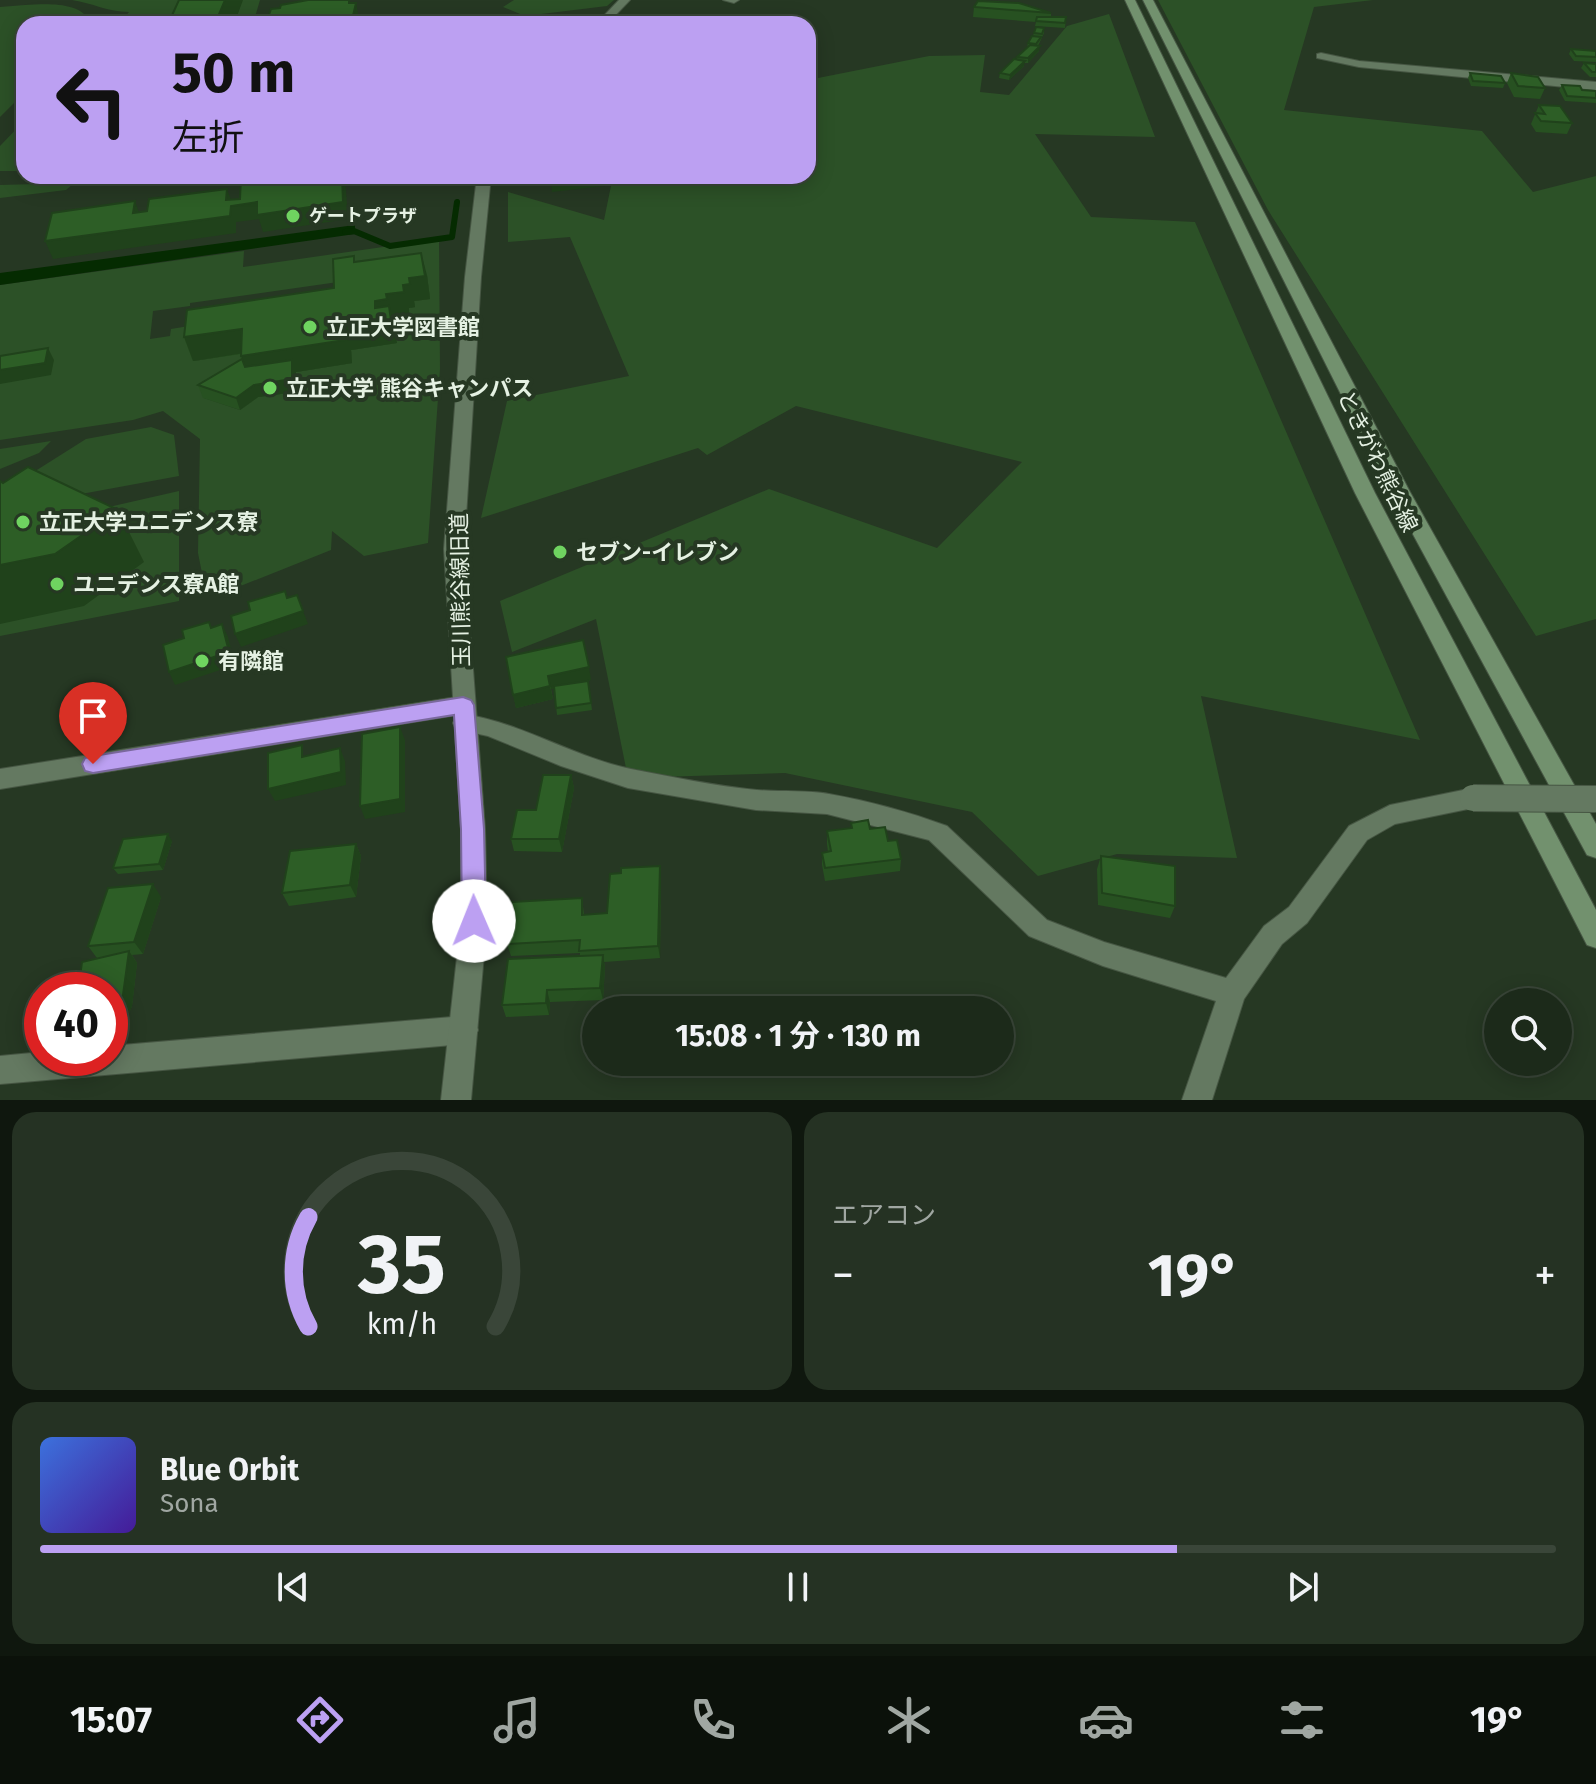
<!DOCTYPE html>
<html lang="ja">
<head>
<meta charset="utf-8">
<style>
  :root { --surface:#1c2a1a; --page:#253223; --text:#f1f3f6; --muted:#a0a7a2; --line:#3a4639; --accent:#bca0f2 }
  body { margin:0; font-family:"Fira Sans","Noto Sans JP",sans-serif; background:var(--page); color:var(--text); height:100vh; display:flex; flex-direction:column; font-size:30px; white-space:nowrap }
  * { box-sizing:border-box; margin:0 }
  p { font-size:26px; color:var(--muted) }
  .icon { flex:none; width:44px; height:44px; fill:none; stroke:currentColor; stroke-width:2; stroke-linecap:round; stroke-linejoin:round }
  .map { position:relative; height:1100px; overflow:hidden }
  .side { display:flex; flex-direction:column; gap:12px; padding:12px; background:#0f170e; flex:1 }
  .side>* { flex:none }
  .banner { position:absolute; left:16px; top:16px; width:800px; height:168px; border-radius:24px; box-shadow:0 4px 20px #0003,0 0 0 2px var(--line); background:#bca0f2; color:#111; overflow:hidden }
  .tools { position:absolute; left:1484px; top:988px; display:grid; gap:16px }
  .tools a { display:grid; place-items:center; width:88px; height:88px; border-radius:50%; background:var(--surface); box-shadow:0 4px 20px #0003,0 0 0 2px var(--line); font-size:40px }
  .speed { position:absolute; left:24px; top:972px; display:flex; gap:16px; font-size:40px; font-weight:700; text-align:center }
  .speed>* { display:grid; place-content:center; width:104px; height:104px; border-radius:50%; background:var(--surface); box-shadow:0 4px 20px #0003,0 0 0 2px var(--line); line-height:1 }
  .speed .limit { border:12px solid #d22; background:#fff; color:#111 }
  .pin { position:absolute; display:grid; place-items:center; width:68px; height:68px; color:#fff; margin:-82px -34px; border-radius:50% 50% 50% 0; rotate:-45deg; box-shadow:0 0 8px #0007 }
  .pin .icon { rotate:45deg }
  .me { position:absolute; width:88px; margin:-44px; rotate:359deg; stroke-linejoin:round; filter:drop-shadow(0 0 6px #0008) }
  .turn { display:flex; align-items:center; gap:28px; height:168px; padding:0 24px; font-size:36px }
  .turn .icon { width:104px; height:104px; stroke-width:2.5 }
  .turn b { display:block; font-size:56px; line-height:68px }
  .big { font-size:60px; font-weight:700; line-height:1.1 }
  .side .widget { flex:1; display:flex; flex-direction:column; justify-content:center; gap:12px; min-width:0; padding:0 28px; border-radius:24px; background:var(--page) }
  .side .dial { align-items:center; gap:0 }
  .dial svg { height:208px; overflow:visible; fill:none; stroke:var(--line); stroke-width:7; stroke-linecap:round; text-anchor:middle }
  .dial text { fill:var(--text); stroke:none }
  .song { display:flex; align-items:center; gap:24px }
  .cover { width:96px; height:96px; border-radius:12px; background:linear-gradient(135deg,hsl(220 70% 55%),hsl(260 70% 35%)) }
  .played { height:8px; border-radius:4px; background:linear-gradient(90deg,var(--accent) 75%,var(--line) 75%) }
  .keys { display:flex; justify-content:space-around; direction:ltr }
  .heat { display:flex; justify-content:space-between; align-items:center; font-size:44px; direction:ltr }
  .side .tiles { flex:1; display:grid; gap:12px; grid-template-columns:1fr 1fr }
  .widget:last-child { grid-column:span 2 }
  .trip { position:absolute; left:582px; top:996px; width:432px; height:80px; border-radius:40px; background:var(--surface); box-shadow:0 4px 20px #0003,0 0 0 2px var(--line); font-weight:700; line-height:80px; text-align:center }
  .tab-bar { display:flex; height:128px; justify-content:space-around; align-items:center; background:#0b110a; color:var(--muted) }
  .tab-bar .icon { width:56px; height:56px }
  .tab-bar .active { color:var(--accent) }
  .tab-bar b { font-size:36px; color:var(--text) }
  .map>svg:first-child { display:block }
</style>
</head>
<body>
<div class="map">
<svg width="1596" height="1100" viewBox="0 0 1596 1100">
  <rect width="100%" height="100%" fill="#263823"/>
  <g fill="#2c5127" fill-rule="evenodd">
    <path d="M 72,0 L 260,0 L 253,24 L 234,24 L 242,1 L 189,24 L 119,24 L 129,12 C 107,12 93,3 72,0 Z"/>
    <path d="M 514,0 L 614,0 L 607,6 L 525,16 L 503,7 Z"/>
    <path d="M 1158,0 L 1373,0 L 1314,7 L 1284,110 L 1482,131 L 1533,192 L 1596,176 L 1596,619 L 1536,636 L 1268,210 Z"/>
    <path d="M 25,5 C 45,4 81,1 90,22 L 24,24 L 24,93 L 0,117 L 0,7 Z"/>
    <path d="M 1109,14 L 1155,137 L 1035,134 L 1091,217 L 1195,222 L 1420,740 L 1201,696 L 1237,858 L 1117,854 L 1038,876 L 972,812 L 785,773 L 628,778 L 596,619 L 512,652 L 500,601 L 769,489 L 937,548 L 1022,462 L 796,406 L 707,455 L 698,448 L 481,518 L 507,401 L 629,376 L 570,237 L 508,242 L 508,192 L 604,220 L 613,176 L 808,176 L 808,80 L 929,56 L 985,55 L 980,92 L 1009,95 L 1067,26 Z"/>
    <path d="M 24,121 L 24,171 L 0,171 L 0,146 Z"/>
    <path d="M 74,183 L 66,190 L 0,198 L 0,185 Z"/>
    <path d="M 439,239 L 440,369 L 428,543 L 364,556 L 332,531 L 331,550 L 228,591 L 206,593 L 198,553 L 200,439 L 163,411 L 133,420 L 0,440 L 0,285 L 244,251 L 243,267 ZM 427,276 L 430,299 L 414,301 L 415,307 L 409,308 L 409,315 L 392,317 L 396,343 L 351,350 L 352,363 L 296,372 L 295,392 L 258,397 L 240,410 L 204,398 L 251,352 L 194,361 L 195,325 L 171,329 L 170,336 L 150,339 L 153,311 L 190,306 L 190,303 L 359,279 Z"/>
    <path d="M 151,427 L 174,435 L 179,476 L 65,497 L 29,475 L 86,439 Z"/>
    <path d="M 51,441 L 39,453 L 0,469 L 0,449 Z"/>
    <path d="M 179,491 L 179,601 L 0,636 L 0,624 L 56,519 Z"/>
  </g>
  <path fill="#052b01" d="M 355,225 L 355,234 L 0,285 L 0,273 Z"/>
  <g fill="none" stroke-linecap="round" stroke-linejoin="round">
    <path stroke="#052b01" stroke-width="6" d="M 345,232 L 354,231 L 390,246 L 452,237 L 457,202"/>
    <defs>
      <g id="minor">
        <path d="M 723,0 L 739,0 L 734,3 Z"/>
        <path d="M 1321,53 L 1359,61 L 1596,82 L 1596,90 L 1359,67 L 1317,58 L 1317,54 Z"/>
        <path d="M 463,696 L 471,699 L 474,705 L 471,711 L 463,714 L 0,789 L 0,769 Z"/>
        <path d="M 464,714 C 522,723 573,757 631,769 C 672,777 715,786 757,790 C 781,792 806,790 829,794 C 869,801 909,812 947,826 L 1047,920 L 1104,942 L 1226,978 L 1264,926 L 1289,907 L 1349,826 L 1390,805 L 1473,788 L 1482,791 L 1485,798 L 1482,805 L 1473,808 L 1395,824 L 1367,840 L 1307,923 L 1282,944 L 1244,999 L 1212,1100 L 1182,1100 L 1216,1001 L 1103,966 L 1029,936 L 929,840 L 827,814 L 756,810 L 628,788 L 561,766 L 488,736 L 456,729 L 453,723 L 456,717 Z"/>
        <path d="M 464,1016 L 474,1020 L 478,1030 L 474,1040 L 464,1044 L 0,1084 L 0,1056 L 42,1052 L 42,1058 L 110,1058 L 110,1046 Z"/>
      </g>
      <g id="tertiary">
        <path d="M 619,0 L 630,0 L 607,24 L 596,24 Z"/>
        <path d="M 477,176 L 491,176 L 481,277 L 464,549 L 485,829 L 487,921 L 471,1100 L 441,1100 L 461,921 L 461,829 L 444,549 L 465,277 Z"/>
      </g>
      <g id="secondary">
        <path d="M 1125,0 L 1135,0 L 1375,493 L 1596,910 L 1596,948 L 1587,945 L 1355,493 Z"/>
        <path d="M 1143,0 L 1153,0 L 1410,492 L 1596,824 L 1596,858 L 1587,855 L 1390,492 Z"/>
      </g>
    </defs>
    <use href="#minor" stroke="#465643" stroke-width="2"/>
    <use href="#tertiary" stroke="#465643" stroke-width="2"/>
    <use href="#secondary" stroke="#465643" stroke-width="2"/>
    <use href="#minor" fill="#647961" fill-rule="evenodd"/>
    <use href="#tertiary" fill="#647961" fill-rule="evenodd"/>
    <use href="#secondary" fill="#72916e" fill-rule="evenodd"/>
    <defs>
      <path id="minor-bridge" d="M 1473,798 L 1596,799"/>
    </defs>
    <use href="#minor-bridge" stroke="#465643" stroke-width="28" stroke-linecap="butt"/>
    <use href="#minor-bridge" stroke="#647961" stroke-width="26"/>
  </g>
  <g fill="#275121">
    <path d="M 350,3 L 358,13 L 356,24 L 266,24 Z"/>
    <path d="M 974,7 L 1051,13 L 1051,17 L 1066,17 L 1065,28 L 1035,26 L 1036,22 L 973,17 Z"/>
    <path d="M 1044,28 L 1044,33 L 1038,46 L 1039,51 L 1028,63 L 1024,63 L 1024,66 L 1009,80 L 999,78 L 1000,73 L 1017,59 L 1017,57 L 1027,48 L 1028,43 L 1033,36 L 1034,33 Z"/>
    <path d="M 1571,49 L 1596,51 L 1596,62 L 1574,61 L 1569,54 Z"/>
    <path d="M 1584,63 L 1596,64 L 1596,77 L 1590,77 L 1581,68 Z"/>
    <path d="M 1470,73 L 1505,83 L 1503,88 L 1471,86 L 1468,78 Z"/>
    <path d="M 1511,73 L 1545,88 L 1540,99 L 1514,97 L 1507,83 Z"/>
    <path d="M 1562,85 L 1582,90 L 1596,91 L 1596,103 L 1565,101 L 1559,90 Z"/>
    <path d="M 1539,105 L 1572,123 L 1567,134 L 1536,132 L 1531,124 Z"/>
    <path d="M 355,262 L 427,275 L 430,299 L 414,301 L 415,307 L 409,308 L 409,315 L 392,317 L 397,343 L 351,350 L 352,363 L 296,372 L 296,392 L 258,397 L 240,410 L 203,398 L 198,385 L 242,359 L 241,354 L 193,361 L 184,337 L 334,288 Z"/>
    <path d="M 506,657 L 591,680 L 585,681 L 588,681 L 592,710 L 557,715 L 554,688 L 551,689 L 553,699 L 516,708 Z"/>
    <path d="M 571,775 L 574,788 L 562,852 L 514,851 L 511,839 L 536,810 Z"/>
    <path d="M 851,823 L 870,829 L 888,841 L 901,859 L 900,871 L 825,881 L 822,865 L 822,853 L 828,852 L 827,844 L 827,831 L 851,828 Z"/>
    <path d="M 172,841 L 163,870 L 118,874 L 113,868 Z"/>
    <path d="M 356,844 L 361,856 L 356,897 L 289,906 L 282,893 Z"/>
    <path d="M 1101,856 L 1175,906 L 1170,918 L 1098,905 L 1097,869 Z"/>
    <path d="M 661,878 L 660,958 L 604,962 L 605,967 L 603,1000 L 550,1002 L 549,1015 L 506,1017 L 502,1005 L 580,956 L 580,953 L 511,956 L 507,944 L 582,898 L 584,915 L 607,913 Z"/>
    <path d="M 161,897 L 143,954 L 132,955 L 137,963 L 132,1006 L 124,1025 L 110,1026 L 110,990 L 97,958 L 88,946 Z"/>
  </g>
  <g fill="#20421b">
    <path d="M 225,0 L 243,0 L 234,24 L 215,24 Z"/>
    <path d="M 356,3 L 358,13 L 356,24 L 353,24 L 352,20 Z"/>
    <path d="M 517,18 L 518,23 L 515,24 L 500,24 Z"/>
    <path d="M 1040,46 L 1039,51 L 1028,63 L 1028,58 Z"/>
    <path d="M 1025,61 L 1024,66 L 1009,80 L 1010,75 Z"/>
    <path d="M 342,176 L 345,176 L 348,219 L 263,232 L 259,219 L 236,222 L 236,233 L 53,259 L 45,241 L 133,213 L 135,201 L 141,218 L 226,200 L 227,189 L 233,205 Z"/>
    <path d="M 595,176 L 612,176 L 613,185 L 552,192 L 551,181 Z"/>
    <path d="M 421,253 L 427,275 L 430,299 L 414,301 L 415,307 L 409,308 L 409,315 L 392,317 L 397,343 L 351,350 L 352,363 L 296,372 L 296,392 L 258,397 L 240,410 L 236,398 L 249,379 L 241,356 L 344,327 L 375,308 L 375,301 L 403,285 L 409,278 Z"/>
    <path d="M 242,329 L 251,352 L 193,361 L 184,337 Z"/>
    <path d="M 48,348 L 54,360 L 51,375 L 0,384 L 0,370 Z"/>
    <path d="M 118,510 L 144,562 L 84,606 L 0,624 L 0,565 Z"/>
    <path d="M 303,611 L 308,624 L 241,647 L 235,634 Z"/>
    <path d="M 222,624 L 228,637 L 235,665 L 175,685 L 169,672 Z"/>
    <path d="M 589,667 L 591,680 L 551,689 L 548,676 Z"/>
    <path d="M 550,686 L 553,699 L 516,708 L 513,695 Z"/>
    <path d="M 400,727 L 405,740 L 405,812 L 365,819 L 360,806 Z"/>
    <path d="M 340,748 L 345,761 L 346,785 L 275,801 L 268,789 Z"/>
    <path d="M 571,775 L 574,788 L 562,852 L 559,839 Z"/>
    <path d="M 168,834 L 172,841 L 163,870 L 159,864 Z"/>
    <path d="M 356,844 L 361,856 L 356,897 L 350,885 Z"/>
    <path d="M 660,866 L 661,878 L 660,958 L 658,946 Z"/>
    <path d="M 153,884 L 161,897 L 143,954 L 134,942 Z"/>
    <path d="M 129,951 L 137,963 L 132,1006 L 124,1025 L 115,1014 Z"/>
    <path d="M 603,955 L 605,967 L 603,1000 L 600,988 Z"/>
    <path d="M 547,990 L 550,1002 L 549,1015 L 546,1003 Z"/>
  </g>
  <g fill="#2d5e26" stroke="#20421b" stroke-width="2">
    <path d="M 179,0 L 225,0 L 215,24 L 168,24 Z"/>
    <path d="M 308,0 L 349,0 L 349,3 L 356,3 L 352,20 L 341,21 L 337,24 L 266,24 L 271,9 L 280,8 L 281,5 Z"/>
    <path d="M 978,1 L 1019,3 L 1051,13 L 974,7 Z"/>
    <path d="M 513,15 L 517,18 L 500,24 L 484,24 Z"/>
    <path d="M 1037,17 L 1066,17 L 1065,23 L 1036,21 Z"/>
    <path d="M 624,20 L 663,24 L 620,24 Z"/>
    <path d="M 1036,27 L 1044,28 L 1042,34 L 1034,33 Z"/>
    <path d="M 1032,36 L 1041,37 L 1036,44 L 1028,43 Z"/>
    <path d="M 1030,45 L 1040,46 L 1028,58 L 1017,57 Z"/>
    <path d="M 1571,49 L 1596,51 L 1596,57 L 1576,56 Z"/>
    <path d="M 1014,59 L 1025,61 L 1010,75 L 1000,73 Z"/>
    <path d="M 1584,63 L 1596,64 L 1596,72 L 1592,72 Z"/>
    <path d="M 1470,73 L 1501,76 L 1505,83 L 1473,81 Z"/>
    <path d="M 1511,73 L 1538,77 L 1545,88 L 1518,86 Z"/>
    <path d="M 1562,85 L 1580,86 L 1582,90 L 1596,91 L 1596,98 L 1567,96 Z"/>
    <path d="M 1539,105 L 1560,106 L 1572,123 L 1541,121 L 1535,113 L 1545,114 Z"/>
    <path d="M 241,176 L 342,176 L 343,202 L 257,215 L 257,202 L 231,206 L 230,216 L 45,241 L 52,213 L 135,201 L 133,213 L 147,211 L 149,199 L 227,189 L 226,200 L 240,199 Z"/>
    <path d="M 549,176 L 595,176 L 551,181 Z"/>
    <path d="M 421,253 L 425,276 L 409,278 L 410,284 L 403,285 L 404,292 L 386,294 L 387,299 L 375,301 L 375,308 L 389,306 L 391,320 L 344,327 L 345,340 L 241,356 L 242,329 L 184,337 L 187,310 L 334,288 L 333,259 L 354,256 L 354,262 Z"/>
    <path d="M 48,348 L 45,363 L 0,370 L 0,356 Z"/>
    <path d="M 242,359 L 245,367 L 292,360 L 292,379 L 254,385 L 236,398 L 198,385 Z"/>
    <path d="M 28,467 L 118,510 L 55,554 L 0,565 L 0,481 L 3,483 Z"/>
    <path d="M 285,591 L 287,598 L 297,595 L 303,611 L 235,634 L 231,616 L 250,610 L 248,602 Z"/>
    <path d="M 209,622 L 211,628 L 222,624 L 229,652 L 169,672 L 163,645 L 184,638 L 182,630 Z"/>
    <path d="M 583,640 L 589,667 L 548,676 L 550,686 L 513,695 L 506,657 Z"/>
    <path d="M 588,681 L 591,703 L 556,708 L 554,686 Z"/>
    <path d="M 400,727 L 400,799 L 360,806 L 362,734 Z"/>
    <path d="M 302,745 L 302,757 L 340,748 L 341,772 L 268,789 L 268,753 Z"/>
    <path d="M 543,775 L 571,775 L 559,839 L 511,839 L 517,810 L 536,810 Z"/>
    <path d="M 868,820 L 870,829 L 885,827 L 888,841 L 897,840 L 901,859 L 825,868 L 822,853 L 831,851 L 827,831 L 852,828 L 851,823 Z"/>
    <path d="M 168,834 L 159,864 L 113,868 L 123,839 Z"/>
    <path d="M 356,844 L 350,885 L 282,893 L 290,851 Z"/>
    <path d="M 1101,856 L 1175,866 L 1175,906 L 1102,893 Z"/>
    <path d="M 660,866 L 658,946 L 579,951 L 580,940 L 507,944 L 512,902 L 582,898 L 582,915 L 607,913 L 610,874 L 621,873 L 621,868 Z"/>
    <path d="M 153,884 L 134,942 L 88,946 L 108,888 Z"/>
    <path d="M 129,951 L 123,995 L 115,1014 L 110,1014 L 110,990 L 78,990 L 82,962 Z"/>
    <path d="M 603,955 L 600,988 L 547,990 L 546,1003 L 502,1005 L 508,959 Z"/>
  </g>
  <path fill="#bca0f2" stroke="#7a689d" stroke-width="2" d="M 463,697 L 471,700 L 474,705 L 484,829 L 486,921 L 482,929 L 474,932 L 465,929 L 462,921 L 461,829 L 454,715 L 93,773 L 85,771 L 82,764 L 85,758 L 93,756 Z"/>
  <g fill="#6fd360" stroke="#263823" stroke-width="3">
    <circle cx="293" cy="216" r="8"/>
    <circle cx="310" cy="327" r="8"/>
    <circle cx="270" cy="388" r="8"/>
    <circle cx="23" cy="522" r="8"/>
    <circle cx="560" cy="552" r="8"/>
    <circle cx="57" cy="584" r="8"/>
    <circle cx="202" cy="661" r="8"/>
  </g>
  <g text-anchor="middle" stroke-width="8" stroke-linejoin="round" paint-order="stroke">
    <g font-size="18" font-weight="bold" fill="#e5f1e3" stroke="#263823" text-anchor="start">
      <text x="309" y="222">ゲートプラザ</text>
    </g>
    <g font-size="22" font-weight="bold" fill="#e5f1e3" stroke="#263823" text-anchor="start">
      <text x="326" y="335">立正大学図書館</text>
      <text x="286" y="396">立正大学 熊谷キャンパス</text>
      <text x="39" y="530">立正大学ユニデンス寮</text>
      <text x="576" y="560">セブン-イレブン</text>
      <text x="73" y="592">ユニデンス寮A館</text>
      <text x="218" y="669">有隣館</text>
    </g>
    <g font-size="22" fill="#e5f1e3" stroke="#263823">
      <text transform="translate(1378 461) rotate(64)" y="8">ときがわ熊谷線</text>
      <text transform="translate(460 590) rotate(-91)" y="8">玉川熊谷線旧道</text>
    </g>
  </g>
</svg>
<div class="tools">
<a><svg class="icon" aria-label="search" viewBox="0 0 24 24"><circle cx="10" cy="10" r="6"/><path d="M15 15l6 6"/></svg></a>
</div>
<div class="speed"><div class="limit">40</div></div>
<div class="pin" style="left:93px;top:764px;background:#d93025"><svg class="icon" aria-label="arrive" viewBox="0 0 24 24"><path d="M6 21V4h12l-3 4 3 4H6"/></svg></div>
<svg class="me" style="left:474px;top:921px" viewBox="-20 -20 40 40"><circle r="19" fill="#fff"/><path d="M0-13L10 11 0 6-10 11z" fill="#bca0f2"/></svg>
<div class="trip">15:08 · 1 分 · 130 m</div>
<div class="banner">
<div class="turn"><svg class="icon" aria-label="left" viewBox="0 0 24 24"><path d="M17 20v-9H6M10 6l-5 5 5 5"/></svg><div><b>50 m</b>左折</div></div>
</div>
</div>
<section class="side">
<div class="tiles">
<div class="widget dial"><svg viewBox="0 0 100 80">
<path d="M14 69A42 42 0 1 1 86 69"/>
<path d="M14 69A42 42 0 0 1 14 27" stroke="#bca0f2"/>
<text x="50" y="56" font-size="32" font-weight="700">35</text>
<text x="50" y="72" font-size="11">km/h</text>
</svg></div>
<div class="widget"><p>エアコン</p>
<div class="heat"><a>−</a><b class="big">19°</b><a>+</a></div>
</div>
<div class="widget">
<div class="song"><i class="cover"></i><div><b>Blue Orbit</b><p>Sona</p></div></div>
<div class="played"></div>
<div class="keys"><svg class="icon" aria-label="previous" viewBox="0 0 24 24"><path d="M18 5L8 12l10 7zM5 5v14"/></svg><svg class="icon" aria-label="pause" viewBox="0 0 24 24"><path d="M8 5v14M16 5v14"/></svg><svg class="icon" aria-label="next" viewBox="0 0 24 24"><path d="M6 5l10 7-10 7zM19 5v14"/></svg></div>
</div>
</div>
</section>
<nav class="tab-bar">
<b>15:07</b>
<svg class="icon active" aria-label="directions" viewBox="0 0 24 24"><path d="M12 3l9 9-9 9-9-9zM9 14v-3h6M13 9l2 2-2 2"/></svg>
<svg class="icon" aria-label="music" viewBox="0 0 24 24"><path d="M9 18V5l10-2v13"/><circle cx="6" cy="18" r="3"/><circle cx="16" cy="16" r="3"/></svg>
<svg class="icon" aria-label="phone" viewBox="0 0 24 24"><path d="M5 4h4l2 5-3 2q2 4 5 5l2-3 5 2v4C11 20 4 13 5 4z"/></svg>
<svg class="icon" aria-label="climate" viewBox="0 0 24 24"><path d="M12 3v18M4 7l16 10M4 17L20 7"/></svg>
<svg class="icon" aria-label="car" viewBox="0 0 24 24"><path d="M5 17H2v-5l4-1 3-4h7l3 4 3 1v5h-3M9 17h6M6 11h13"/><circle cx="7" cy="17" r="2"/><circle cx="17" cy="17" r="2"/></svg>
<svg class="icon" aria-label="filters" viewBox="0 0 24 24"><path d="M4 7h16M4 17h16"/><circle cx="9" cy="7" r="2"/><circle cx="15" cy="17" r="2"/></svg>
<b>19°</b>
</nav>
</body>
</html>
